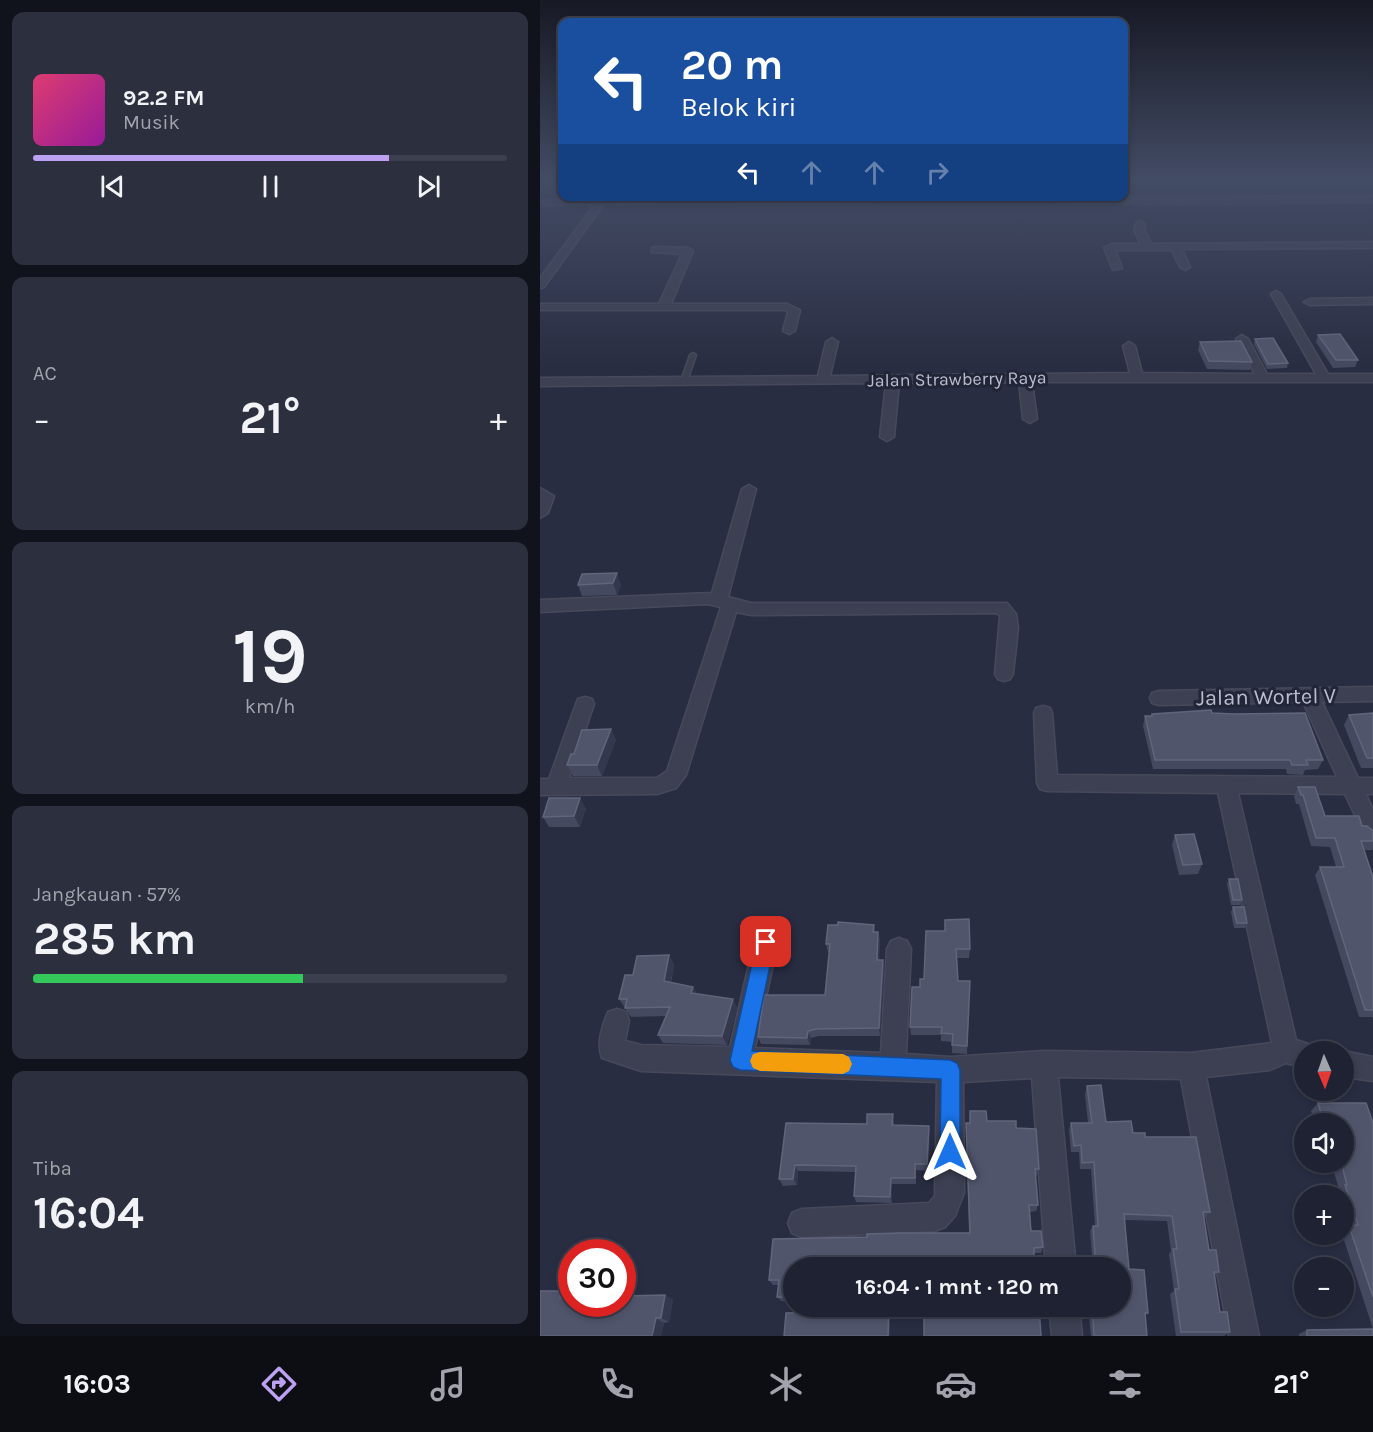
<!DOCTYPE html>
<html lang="id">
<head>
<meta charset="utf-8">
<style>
  :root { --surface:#1f2232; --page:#2c2f3e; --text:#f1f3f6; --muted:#a1a4ac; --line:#3c3f4d; --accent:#bca0f2 }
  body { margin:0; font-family:Karla,sans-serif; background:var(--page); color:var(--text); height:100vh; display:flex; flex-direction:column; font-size:22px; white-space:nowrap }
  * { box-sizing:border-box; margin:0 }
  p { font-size:20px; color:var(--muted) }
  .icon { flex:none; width:33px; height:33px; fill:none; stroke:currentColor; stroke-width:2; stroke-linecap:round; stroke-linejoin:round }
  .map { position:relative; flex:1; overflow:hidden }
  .drawer { display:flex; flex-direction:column; gap:12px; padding:12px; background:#11131c; width:540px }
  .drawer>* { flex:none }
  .top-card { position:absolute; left:18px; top:18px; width:570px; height:183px; border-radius:12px; box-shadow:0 3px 9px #0003,0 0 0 2px var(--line); background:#1a4fa0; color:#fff; overflow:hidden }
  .needle { width:39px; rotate:178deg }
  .fabs { position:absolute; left:754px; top:1041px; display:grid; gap:12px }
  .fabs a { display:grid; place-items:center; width:60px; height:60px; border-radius:50%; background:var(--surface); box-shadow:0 3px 9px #0003,0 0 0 2px var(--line); font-size:30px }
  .speed { position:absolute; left:18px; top:1239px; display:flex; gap:12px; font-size:30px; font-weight:700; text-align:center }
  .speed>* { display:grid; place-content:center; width:78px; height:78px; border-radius:50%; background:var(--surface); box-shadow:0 3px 9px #0003,0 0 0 2px var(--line); line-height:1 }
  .speed .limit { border:9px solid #d22; background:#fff; color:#111 }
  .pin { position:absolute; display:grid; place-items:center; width:51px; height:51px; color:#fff; margin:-26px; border-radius:12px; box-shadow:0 3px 9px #0006 }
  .me { position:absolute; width:66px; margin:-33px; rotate:0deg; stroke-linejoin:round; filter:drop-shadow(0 0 4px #0008) }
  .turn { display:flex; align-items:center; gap:21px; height:126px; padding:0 24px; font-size:27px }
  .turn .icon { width:78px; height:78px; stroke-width:2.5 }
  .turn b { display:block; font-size:42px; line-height:51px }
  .lanes { display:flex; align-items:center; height:57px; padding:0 24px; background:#0003; justify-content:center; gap:30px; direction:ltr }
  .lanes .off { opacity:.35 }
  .big { font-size:45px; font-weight:700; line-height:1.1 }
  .drawer .widget { flex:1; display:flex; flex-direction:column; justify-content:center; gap:9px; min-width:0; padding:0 21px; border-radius:12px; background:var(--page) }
  .drawer .dial { align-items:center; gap:0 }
  .dial b { font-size:78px; line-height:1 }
  .song { display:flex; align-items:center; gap:18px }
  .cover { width:72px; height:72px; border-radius:9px; background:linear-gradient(135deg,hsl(340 70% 55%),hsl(300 70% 35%)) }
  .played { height:6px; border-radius:3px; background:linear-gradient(90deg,var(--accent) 75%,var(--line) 75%) }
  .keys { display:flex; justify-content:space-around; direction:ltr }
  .heat { display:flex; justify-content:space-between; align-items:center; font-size:33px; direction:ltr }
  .charge { height:9px; border-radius:4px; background:linear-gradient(90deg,#34c759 57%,var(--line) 0) }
  .trip { position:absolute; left:243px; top:1257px; width:348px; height:60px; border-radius:30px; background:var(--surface); box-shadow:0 3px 9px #0003,0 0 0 2px var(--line); font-weight:700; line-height:60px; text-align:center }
  .tabs { display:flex; height:96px; justify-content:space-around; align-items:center; background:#0c0e14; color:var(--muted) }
  .tabs .icon { width:42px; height:42px }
  .tabs .active { color:var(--accent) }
  .tabs b { font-size:27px; color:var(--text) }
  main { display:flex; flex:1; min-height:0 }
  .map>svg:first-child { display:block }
</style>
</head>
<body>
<main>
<section class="drawer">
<div class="widget">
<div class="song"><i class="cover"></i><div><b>92.2 FM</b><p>Musik</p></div></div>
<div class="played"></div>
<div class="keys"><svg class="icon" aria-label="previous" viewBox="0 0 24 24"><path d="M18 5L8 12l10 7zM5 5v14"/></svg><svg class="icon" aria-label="pause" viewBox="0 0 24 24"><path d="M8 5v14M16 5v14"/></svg><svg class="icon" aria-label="next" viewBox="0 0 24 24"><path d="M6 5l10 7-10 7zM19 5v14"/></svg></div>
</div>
<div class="widget"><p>AC</p>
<div class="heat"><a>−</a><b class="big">21°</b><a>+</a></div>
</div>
<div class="widget dial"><b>19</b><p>km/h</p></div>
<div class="widget"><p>Jangkauan · 57%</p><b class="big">285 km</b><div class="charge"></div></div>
<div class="widget"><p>Tiba</p><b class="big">16:04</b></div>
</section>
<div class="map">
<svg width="833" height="1336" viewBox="0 0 833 1336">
  <rect width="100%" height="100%" fill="#292d42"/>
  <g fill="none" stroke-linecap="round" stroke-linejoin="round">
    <defs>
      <path id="lane" d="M 153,353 L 156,355 L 147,381 L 142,382 L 141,381 L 150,355 Z"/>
      <g id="street">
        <path d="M 60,196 L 69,196 L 68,199 L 833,196 L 833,202 L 637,204 L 467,201 L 64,204 L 4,287 L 0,288 L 0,278 L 55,204 L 4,205 L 0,201 L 59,199 Z"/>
        <path d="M 600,221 L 605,224 L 604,229 L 611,244 L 833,242 L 833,248 L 642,249 L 650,267 L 645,270 L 640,267 L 632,250 L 575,250 L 582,268 L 573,270 L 564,248 L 571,244 L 601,244 L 594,229 L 597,222 Z"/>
        <path d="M 116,247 L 148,248 L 153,251 L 131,304 L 247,304 L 260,310 L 255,331 L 249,334 L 243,331 L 248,312 L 245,310 L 0,310 L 0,304 L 119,304 L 142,254 L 112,252 L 112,248 Z"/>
        <path d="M 736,291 L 741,294 L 788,374 L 833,374 L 833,382 L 492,382 L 497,419 L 490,423 L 483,419 L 479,382 L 359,383 L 354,437 L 347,441 L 340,437 L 346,383 L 0,386 L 0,378 L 278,376 L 286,342 L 292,338 L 298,342 L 290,376 L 590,373 L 583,346 L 589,342 L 595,346 L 602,373 L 715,374 L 696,339 L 702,335 L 708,339 L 727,374 L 776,374 L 731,294 Z"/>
        <path d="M 833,298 L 833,304 L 770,305 L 764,302 L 770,299 Z"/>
        <path d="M 209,485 L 216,489 L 188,597 L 211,603 L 467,603 L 476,614 L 478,628 L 473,674 L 470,679 L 464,681 L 458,679 L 455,674 L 460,616 L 457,613 L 211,615 L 196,612 L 146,775 L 136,788 L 117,794 L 0,795 L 0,779 L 9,779 L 36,704 L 38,699 L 45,697 L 52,699 L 54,704 L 29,778 L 117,778 L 127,771 L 181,607 L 167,604 L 0,612 L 0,600 L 172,593 L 202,489 Z"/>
        <path d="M 0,488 L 14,496 L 8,513 L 0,518 Z"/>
        <path d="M 833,687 L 833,701 L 782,702 L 818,778 L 833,778 L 833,794 L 826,794 L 833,810 L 833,841 L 826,838 L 805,794 L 698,793 L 756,1040 L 774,1046 L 776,1052 L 765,1052 L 765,1068 L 746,1063 L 730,1070 L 666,1077 L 719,1336 L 689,1336 L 641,1079 L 518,1077 L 536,1268 L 506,1268 L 492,1078 L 423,1082 L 424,1193 L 415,1216 L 405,1227 L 395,1231 L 262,1237 L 252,1233 L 248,1223 L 252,1213 L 262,1209 L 389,1203 L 395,1196 L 397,1082 L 101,1071 L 62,1058 C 56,1044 62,1026 68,1012 L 77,1009 L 86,1012 L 89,1021 L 85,1041 L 101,1045 L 190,1047 L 214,942 L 218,934 L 226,931 L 234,934 L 238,942 L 215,1048 L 341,1053 L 347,949 L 351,941 L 359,938 L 367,941 L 371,949 L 366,1054 L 410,1057 L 504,1051 L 651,1053 L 732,1043 L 678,793 L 507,791 L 500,789 L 497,783 L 494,713 L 496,708 L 503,706 L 510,708 L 512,713 L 517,775 L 797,777 L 763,702 L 619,705 L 612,703 L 610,698 L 612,693 L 619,691 Z"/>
        <path d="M 804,1051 L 833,1057 L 833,1081 L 804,1077 Z"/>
        <path d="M 509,1306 L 539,1306 L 542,1336 L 512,1336 Z"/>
      </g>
    </defs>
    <use href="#lane" stroke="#47495b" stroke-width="3"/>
    <use href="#street" stroke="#47495b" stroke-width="3"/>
    <use href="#lane" fill="#3d4052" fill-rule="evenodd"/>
    <use href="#street" fill="#3d4052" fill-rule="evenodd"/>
  </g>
  <g fill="#444960">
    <path d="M 778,335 L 818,360 L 815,367 L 793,368 L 776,342 Z"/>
    <path d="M 715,339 L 748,363 L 747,368 L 727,369 L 714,344 Z"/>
    <path d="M 660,342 L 712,362 L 710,370 L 667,369 L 658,350 Z"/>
    <path d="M 42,574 L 81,585 L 77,595 L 42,596 L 38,585 Z"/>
    <path d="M 672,713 L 783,760 L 778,769 L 765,770 L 763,775 L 747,774 L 746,769 L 613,769 L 603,726 L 605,716 L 611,716 L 612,714 Z"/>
    <path d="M 833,713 L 833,768 L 821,768 L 804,725 L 809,715 Z"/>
    <path d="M 71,729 L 76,740 L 62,776 L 33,776 L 27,765 Z"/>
    <path d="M 758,787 L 785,816 L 822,826 L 833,831 L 833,849 L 832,850 L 824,850 L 833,877 L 833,1019 L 832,1017 L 819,1017 L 775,875 L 780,867 L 796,867 L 790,847 L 771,846 L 759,804 L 756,804 L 754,796 Z"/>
    <path d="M 46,808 L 40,827 L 9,827 L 3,817 Z"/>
    <path d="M 635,835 L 662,864 L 658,874 L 639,875 L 632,845 Z"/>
    <path d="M 689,879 L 702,900 L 700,905 L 691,905 L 687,884 Z"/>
    <path d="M 693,907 L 707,923 L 705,928 L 694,928 L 691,912 Z"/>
    <path d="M 334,925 L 335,932 L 338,932 L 340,941 L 339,960 L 343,960 L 344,968 L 340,1036 L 279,1036 L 271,1038 L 270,1045 L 221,1044 L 218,1037 L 285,995 L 289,952 L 288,952 L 286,944 Z"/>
    <path d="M 386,931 L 430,949 L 429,958 L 417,958 L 418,981 L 430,981 L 427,1054 L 412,1053 L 412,1042 L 401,1041 L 401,1035 L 371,1035 L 370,1027 L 380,987 L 384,979 Z"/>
    <path d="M 129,955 L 134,965 L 131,983 L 153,987 L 157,994 L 193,999 L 197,1008 L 187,1045 L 123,1043 L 118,1035 L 126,1016 L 91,1017 L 79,999 L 93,975 Z"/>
    <path d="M 547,1086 L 566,1122 L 605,1137 L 670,1212 L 664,1218 L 669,1250 L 679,1272 L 674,1276 L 680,1312 L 690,1332 L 684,1336 L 636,1336 L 630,1294 L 634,1291 L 629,1254 L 631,1251 L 627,1221 L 584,1220 L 589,1269 L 608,1313 L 605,1316 L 607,1336 L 551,1336 L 548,1306 L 580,1306 L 553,1268 L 550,1231 L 553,1226 L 555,1226 L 551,1169 L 540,1169 L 539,1152 L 531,1152 L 529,1130 L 531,1123 L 548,1123 L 545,1094 Z"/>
    <path d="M 778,1103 L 833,1123 L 833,1329 L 802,1234 L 804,1234 L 804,1229 L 808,1226 L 804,1212 L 804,1196 L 799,1196 L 797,1191 L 799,1189 L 791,1162 L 804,1162 L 804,1124 L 775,1124 L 771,1111 Z"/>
    <path d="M 430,1111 L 446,1111 L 447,1121 L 476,1121 L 476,1128 L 496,1129 L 499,1169 L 497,1176 L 495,1176 L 498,1205 L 496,1211 L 490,1212 L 491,1231 L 501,1231 L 503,1247 L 501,1253 L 494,1253 L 494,1268 L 254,1268 L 254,1302 L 241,1301 L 237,1297 L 238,1285 L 233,1285 L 229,1280 L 233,1239 L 327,1237 L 327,1234 L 361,1233 L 429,1233 L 426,1131 L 426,1123 L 430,1123 Z"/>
    <path d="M 354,1121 L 354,1126 L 389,1133 L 388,1171 L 376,1170 L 376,1184 L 352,1184 L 352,1203 L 316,1202 L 314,1196 L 316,1172 L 258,1171 L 257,1185 L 243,1186 L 239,1179 L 246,1123 L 327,1124 Z"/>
    <path d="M 21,1291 L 32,1296 L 32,1304 L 125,1295 L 133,1300 L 129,1322 L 124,1323 L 121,1336 L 0,1336 Z"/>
    <path d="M 767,1330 L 833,1336 L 759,1336 L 759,1334 Z"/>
  </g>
  <g fill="#34384f">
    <path d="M 77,573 L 81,585 L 77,595 L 73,583 Z"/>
    <path d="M 71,729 L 76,740 L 62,776 L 57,765 Z"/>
    <path d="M 40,798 L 46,808 L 40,827 L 34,816 Z"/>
    <path d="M 338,932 L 340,941 L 338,968 L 337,960 Z"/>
    <path d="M 129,955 L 134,965 L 129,990 L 124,981 Z"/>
    <path d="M 343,960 L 344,968 L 340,1036 L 339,1028 Z"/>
    <path d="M 153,987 L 158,996 L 151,993 Z"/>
    <path d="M 193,999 L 197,1008 L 187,1045 L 182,1036 Z"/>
    <path d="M 268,1031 L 271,1038 L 270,1045 L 267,1038 Z"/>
    <path d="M 389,1126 L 389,1133 L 388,1171 L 387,1164 Z"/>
    <path d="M 255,1165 L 258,1171 L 257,1185 L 253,1179 Z"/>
    <path d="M 351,1178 L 352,1184 L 352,1203 L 350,1197 Z"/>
    <path d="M 21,1291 L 32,1296 L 32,1298 L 20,1298 Z"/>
    <path d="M 125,1295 L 133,1300 L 129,1322 L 121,1318 Z"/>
    <path d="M 349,1306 L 350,1306 L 350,1336 L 348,1336 Z"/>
    <path d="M 116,1318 L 124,1323 L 121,1336 L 112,1336 Z"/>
  </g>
  <g fill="#51556c" stroke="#61657b" stroke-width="1.5">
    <path d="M 800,334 L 818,360 L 796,360 L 778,335 Z"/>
    <path d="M 733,338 L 748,363 L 728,364 L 715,339 Z"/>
    <path d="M 701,341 L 712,362 L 669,361 L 660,342 Z"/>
    <path d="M 77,573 L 73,583 L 38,585 L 42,574 Z"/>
    <path d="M 671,710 L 672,713 L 694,714 L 765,713 L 783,760 L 766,760 L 768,765 L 752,765 L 750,760 L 615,760 L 605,716 L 612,716 L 612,714 Z"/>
    <path d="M 833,713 L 833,758 L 827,758 L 809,715 Z"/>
    <path d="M 71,729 L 57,765 L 27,765 L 31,754 L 34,754 L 42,730 Z"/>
    <path d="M 758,787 L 775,787 L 785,816 L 819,816 L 822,826 L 827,826 L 833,831 L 833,841 L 821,841 L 833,877 L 833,1010 L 825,1010 L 780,867 L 804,867 L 795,838 L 776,838 L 763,795 L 761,795 Z"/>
    <path d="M 9,798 L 40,798 L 34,816 L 3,817 Z"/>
    <path d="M 654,834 L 662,864 L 643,865 L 635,835 Z"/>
    <path d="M 689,879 L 698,879 L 702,900 L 693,900 Z"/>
    <path d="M 693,907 L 704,907 L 707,923 L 697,923 Z"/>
    <path d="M 429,919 L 430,949 L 416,949 L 418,981 L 430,981 L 427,1046 L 412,1045 L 413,1034 L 401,1033 L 402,1027 L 370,1027 L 372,987 L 380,987 L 380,979 L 384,979 L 386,931 L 405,931 L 405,920 Z"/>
    <path d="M 298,922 L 334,925 L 333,932 L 338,932 L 337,960 L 343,960 L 339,1028 L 277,1029 L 268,1031 L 267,1038 L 218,1037 L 224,995 L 285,995 L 290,944 L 286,944 L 288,925 L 298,925 Z"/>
    <path d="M 129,955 L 124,981 L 153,987 L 151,993 L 193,999 L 182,1036 L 118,1035 L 130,1007 L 85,1008 L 87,999 L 79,999 L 85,975 L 93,975 L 97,956 Z"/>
    <path d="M 561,1085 L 566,1122 L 591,1121 L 593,1133 L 605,1133 L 605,1137 L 656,1137 L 670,1212 L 663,1212 L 669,1250 L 676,1250 L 679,1272 L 674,1272 L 680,1312 L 687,1312 L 690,1332 L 641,1332 L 635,1289 L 639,1289 L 633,1249 L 637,1249 L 632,1216 L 584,1214 L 589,1269 L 604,1270 L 608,1313 L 605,1313 L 607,1336 L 554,1336 L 552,1306 L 580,1306 L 580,1268 L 556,1268 L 553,1226 L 558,1226 L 554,1162 L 542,1163 L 541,1145 L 534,1146 L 531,1123 L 552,1123 L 547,1086 Z"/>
    <path d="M 778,1103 L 826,1103 L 833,1123 L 833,1297 L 809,1226 L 818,1225 L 805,1185 L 807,1185 L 801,1162 L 804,1162 L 804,1124 L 784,1124 Z"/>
    <path d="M 430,1111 L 446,1111 L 447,1121 L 476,1121 L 476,1128 L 496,1129 L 499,1169 L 495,1169 L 498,1205 L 489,1205 L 491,1231 L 501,1231 L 503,1247 L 494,1248 L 494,1268 L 254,1268 L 254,1297 L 237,1297 L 239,1280 L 229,1280 L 233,1239 L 327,1237 L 327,1234 L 361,1233 L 430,1233 L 426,1123 L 430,1123 Z"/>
    <path d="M 327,1114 L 353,1114 L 352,1125 L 389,1126 L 387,1164 L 375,1164 L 375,1178 L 351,1178 L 350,1197 L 314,1196 L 316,1166 L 255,1165 L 253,1179 L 239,1179 L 246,1123 L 327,1124 Z"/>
    <path d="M 0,1291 L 21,1291 L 20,1298 L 32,1297 L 32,1304 L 82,1304 L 82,1296 L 125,1295 L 121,1318 L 116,1318 L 112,1336 L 0,1336 Z"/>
    <path d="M 307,1306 L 349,1306 L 348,1336 L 244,1336 L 246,1313 L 307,1312 Z"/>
    <path d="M 384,1306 L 499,1306 L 501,1336 L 384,1336 Z"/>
    <path d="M 833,1329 L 833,1336 L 767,1336 L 767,1330 Z"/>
  </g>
  <linearGradient id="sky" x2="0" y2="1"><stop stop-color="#171924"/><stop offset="0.49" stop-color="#434c65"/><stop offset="1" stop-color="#434c65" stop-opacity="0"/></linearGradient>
  <rect width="833" height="366" fill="url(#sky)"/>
  <path fill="#1a73e8" stroke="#114b97" stroke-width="1.5" d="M 226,933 L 232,936 L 235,942 L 212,1051 L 410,1060 L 417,1063 L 420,1070 L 420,1152 L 417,1159 L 410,1162 L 403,1159 L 400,1152 L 401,1079 L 200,1070 L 193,1067 L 190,1060 L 217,942 L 220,936 Z"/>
  <path fill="#f59e0b" d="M 220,1052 L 303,1054 L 309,1057 L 312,1064 L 309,1071 L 303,1074 L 220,1071 L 213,1068 L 210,1061 L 213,1054 Z"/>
  <g text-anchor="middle" stroke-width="6" stroke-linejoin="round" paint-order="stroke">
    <g font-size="18" fill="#babccc" stroke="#212537">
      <text transform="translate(417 379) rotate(-1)" y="6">Jalan Strawberry Raya</text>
    </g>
    <g font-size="22" fill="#babccc" stroke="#212537">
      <text transform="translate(726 696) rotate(-1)" y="8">Jalan Wortel V</text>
    </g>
  </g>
</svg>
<div class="fabs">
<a><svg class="needle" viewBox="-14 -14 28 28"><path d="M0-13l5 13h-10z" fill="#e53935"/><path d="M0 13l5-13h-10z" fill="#a1a4ac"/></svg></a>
<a><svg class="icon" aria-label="sound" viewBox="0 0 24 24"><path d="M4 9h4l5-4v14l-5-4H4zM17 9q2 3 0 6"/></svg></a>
<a>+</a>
<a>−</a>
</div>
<div class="speed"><div class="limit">30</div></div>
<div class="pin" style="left:226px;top:942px;background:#d93025"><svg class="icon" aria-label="arrive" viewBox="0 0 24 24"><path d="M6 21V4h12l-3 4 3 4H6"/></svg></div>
<svg class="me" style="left:410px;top:1152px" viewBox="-20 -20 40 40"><path d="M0-17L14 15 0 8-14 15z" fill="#1a73e8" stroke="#fff" stroke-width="4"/></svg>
<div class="trip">16:04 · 1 mnt · 120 m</div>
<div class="top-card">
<div class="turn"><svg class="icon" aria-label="left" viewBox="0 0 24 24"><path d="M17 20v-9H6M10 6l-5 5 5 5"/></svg><div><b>20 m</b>Belok kiri</div></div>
<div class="lanes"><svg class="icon" aria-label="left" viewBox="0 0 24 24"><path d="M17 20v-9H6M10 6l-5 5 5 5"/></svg><svg class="icon off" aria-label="ahead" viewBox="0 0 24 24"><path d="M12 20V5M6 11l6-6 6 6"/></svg><svg class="icon off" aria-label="ahead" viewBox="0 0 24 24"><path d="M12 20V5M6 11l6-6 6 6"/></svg><svg class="icon off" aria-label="right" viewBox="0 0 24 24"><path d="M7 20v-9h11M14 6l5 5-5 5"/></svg></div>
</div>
</div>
</main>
<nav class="tabs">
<b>16:03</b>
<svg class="icon active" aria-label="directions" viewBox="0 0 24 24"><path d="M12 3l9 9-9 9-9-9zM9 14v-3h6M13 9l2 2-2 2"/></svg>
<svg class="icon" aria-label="music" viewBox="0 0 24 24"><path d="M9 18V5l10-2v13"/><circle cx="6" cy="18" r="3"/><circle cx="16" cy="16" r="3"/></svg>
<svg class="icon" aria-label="phone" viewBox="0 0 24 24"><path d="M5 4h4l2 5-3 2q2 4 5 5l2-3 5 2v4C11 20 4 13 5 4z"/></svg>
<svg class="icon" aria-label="climate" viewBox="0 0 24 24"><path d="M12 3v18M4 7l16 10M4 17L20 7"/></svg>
<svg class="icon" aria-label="car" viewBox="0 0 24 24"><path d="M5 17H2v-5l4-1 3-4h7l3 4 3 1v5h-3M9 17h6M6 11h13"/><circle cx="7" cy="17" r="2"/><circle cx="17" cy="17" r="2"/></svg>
<svg class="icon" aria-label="filters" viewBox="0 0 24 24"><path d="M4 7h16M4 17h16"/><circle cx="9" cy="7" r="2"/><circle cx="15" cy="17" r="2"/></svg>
<b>21°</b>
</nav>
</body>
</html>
